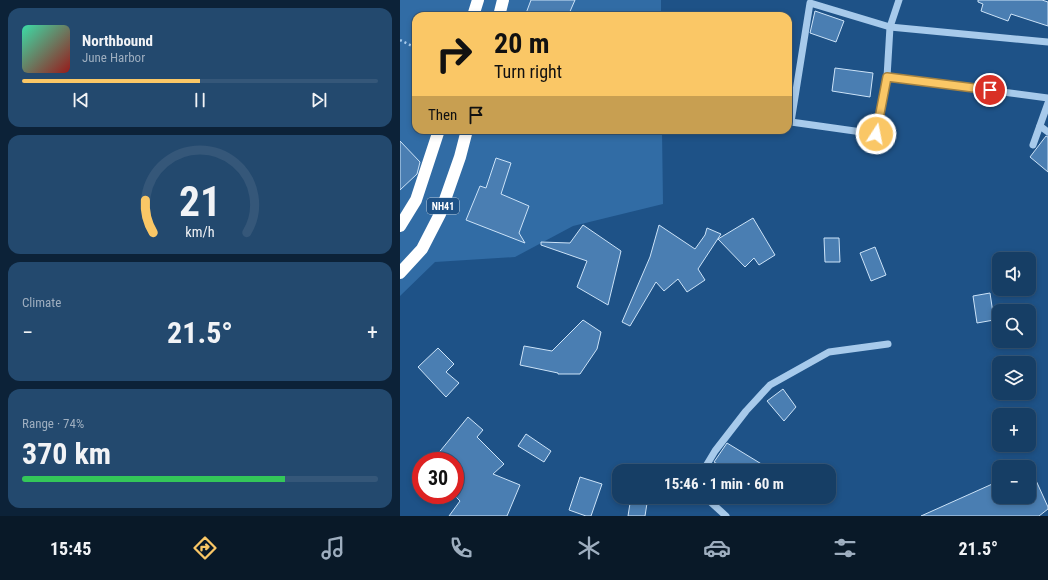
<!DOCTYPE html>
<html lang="en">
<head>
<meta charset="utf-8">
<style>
  :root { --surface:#163e65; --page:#23496e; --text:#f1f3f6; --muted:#9eaebf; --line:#355779; --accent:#fac766 }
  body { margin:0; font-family:"Roboto Condensed",sans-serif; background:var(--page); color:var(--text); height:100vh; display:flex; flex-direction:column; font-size:15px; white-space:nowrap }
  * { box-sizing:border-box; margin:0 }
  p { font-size:13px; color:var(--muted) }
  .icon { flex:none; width:22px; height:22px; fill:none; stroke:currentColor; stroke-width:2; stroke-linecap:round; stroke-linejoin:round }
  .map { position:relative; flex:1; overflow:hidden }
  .sheet { display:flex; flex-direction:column; gap:8px; padding:8px; background:#0c2238; width:400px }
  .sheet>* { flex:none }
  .top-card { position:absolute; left:12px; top:12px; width:380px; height:122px; border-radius:12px; box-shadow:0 2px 6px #0003,0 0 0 1px var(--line); background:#fac766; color:#111; overflow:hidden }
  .tools { position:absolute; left:592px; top:252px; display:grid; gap:8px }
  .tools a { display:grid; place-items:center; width:44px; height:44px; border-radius:8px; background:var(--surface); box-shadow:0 2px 6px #0003,0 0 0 1px var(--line); font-size:20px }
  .speed { position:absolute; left:12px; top:452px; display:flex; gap:8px; font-size:20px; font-weight:700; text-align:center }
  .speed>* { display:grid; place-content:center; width:52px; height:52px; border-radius:50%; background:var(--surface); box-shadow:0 2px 6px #0003,0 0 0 1px var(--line); line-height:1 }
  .speed .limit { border:6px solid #d22; background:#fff; color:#111 }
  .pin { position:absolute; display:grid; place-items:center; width:34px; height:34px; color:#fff; margin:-17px; border:2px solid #fff; border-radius:50%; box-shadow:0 1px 4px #0007 }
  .me { position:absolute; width:44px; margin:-22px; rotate:11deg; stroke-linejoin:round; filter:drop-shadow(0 0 3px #0008) }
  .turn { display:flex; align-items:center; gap:14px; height:84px; padding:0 16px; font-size:18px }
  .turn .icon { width:52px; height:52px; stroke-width:2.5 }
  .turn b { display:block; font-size:28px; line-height:34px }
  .then { display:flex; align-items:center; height:38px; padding:0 16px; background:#0003; gap:8px; font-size:15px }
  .big { font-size:30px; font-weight:700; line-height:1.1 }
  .sheet .card { flex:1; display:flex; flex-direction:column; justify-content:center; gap:6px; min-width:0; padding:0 14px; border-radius:12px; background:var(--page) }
  .sheet .dial { align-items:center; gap:0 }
  .dial svg { height:104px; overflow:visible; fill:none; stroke:var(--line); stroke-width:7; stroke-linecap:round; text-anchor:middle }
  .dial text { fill:var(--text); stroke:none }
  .song { display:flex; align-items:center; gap:12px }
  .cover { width:48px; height:48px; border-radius:6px; background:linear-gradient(135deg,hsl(160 70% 55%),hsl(0 70% 35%)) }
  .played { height:4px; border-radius:2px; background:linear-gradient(90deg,var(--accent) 50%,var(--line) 50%) }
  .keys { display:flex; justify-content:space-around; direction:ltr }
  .heat { display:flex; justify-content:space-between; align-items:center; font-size:22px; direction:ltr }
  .charge { height:6px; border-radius:3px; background:linear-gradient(90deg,#34c759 74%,var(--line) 0) }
  .trip { position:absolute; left:212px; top:464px; width:224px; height:40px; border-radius:12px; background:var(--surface); box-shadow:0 2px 6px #0003,0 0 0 1px var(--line); font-weight:700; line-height:40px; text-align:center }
  .dock { display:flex; height:64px; justify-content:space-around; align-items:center; background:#091928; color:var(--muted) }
  .dock .icon { width:28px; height:28px }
  .dock .active { color:var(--accent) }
  .dock b { font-size:18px; color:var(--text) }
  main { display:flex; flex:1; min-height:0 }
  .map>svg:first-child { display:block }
</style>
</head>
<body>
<main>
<section class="sheet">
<div class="card">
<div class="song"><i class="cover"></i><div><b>Northbound</b><p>June Harbor</p></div></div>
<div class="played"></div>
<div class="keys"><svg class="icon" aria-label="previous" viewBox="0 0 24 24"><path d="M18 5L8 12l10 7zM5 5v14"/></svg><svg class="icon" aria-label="pause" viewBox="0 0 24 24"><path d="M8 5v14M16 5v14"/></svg><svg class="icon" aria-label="next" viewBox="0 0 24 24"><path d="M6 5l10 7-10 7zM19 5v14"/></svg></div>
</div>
<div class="card dial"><svg viewBox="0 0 100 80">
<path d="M14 69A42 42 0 1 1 86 69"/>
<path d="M14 69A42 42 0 0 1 8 44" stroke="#fac766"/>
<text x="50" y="56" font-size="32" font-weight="700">21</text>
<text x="50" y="72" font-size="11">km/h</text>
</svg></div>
<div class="card"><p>Climate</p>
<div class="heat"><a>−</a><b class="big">21.5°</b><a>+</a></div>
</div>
<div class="card"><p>Range · 74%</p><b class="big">370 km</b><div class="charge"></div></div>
</section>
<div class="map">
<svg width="648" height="516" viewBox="0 0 648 516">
  <rect width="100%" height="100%" fill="#1e5287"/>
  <path fill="#316ca5" d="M 0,0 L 261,0 L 261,16 L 16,16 L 16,130 L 262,130 L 263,204 L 173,226 L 115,257 L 35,262 L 0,296 Z"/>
  <g fill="#4a7eb2" stroke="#cce3f8">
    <path d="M 131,0 L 175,0 L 168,16 L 125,16 Z"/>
    <path d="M 578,0 L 642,0 L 648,2 L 648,26 L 611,14 L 608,21 L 581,11 L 583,4 L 578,2 Z"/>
    <path d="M 415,11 L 444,21 L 436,42 L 410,33 Z"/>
    <path d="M 435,68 L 473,73 L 470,97 L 432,91 Z"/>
    <path d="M 646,136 L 648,137 L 648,172 L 630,157 Z"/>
    <path d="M 0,141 L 20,162 L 17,174 L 0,190 Z"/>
    <path d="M 96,158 L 111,163 L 101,194 L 129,206 L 119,233 L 125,243 L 66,220 L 80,186 L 86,188 Z"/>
    <path d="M 353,218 L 375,255 L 359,265 L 354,258 L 345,267 L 318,239 Z"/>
    <path d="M 183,225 L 221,251 L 208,305 L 177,287 L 187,261 L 141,245 L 141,242 L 170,243 Z"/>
    <path d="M 259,225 L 295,249 L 305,235 L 307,228 L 321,234 L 298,269 L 305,280 L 287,292 L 278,279 L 264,291 L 256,282 L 230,326 L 222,322 L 250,257 Z"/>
    <path d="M 424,238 L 439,238 L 440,262 L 425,262 Z"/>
    <path d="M 475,247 L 486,275 L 471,281 L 460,253 Z"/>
    <path d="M 590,293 L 594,320 L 577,323 L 573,296 Z"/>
    <path d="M 183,320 L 201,332 L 197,349 L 180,374 L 158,374 L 158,373 L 120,365 L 124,346 L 152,351 Z"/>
    <path d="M 38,348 L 54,364 L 46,372 L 59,383 L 46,397 L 18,367 Z"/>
    <path d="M 383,389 L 396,407 L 384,421 L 367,401 Z"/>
    <path d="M 68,417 L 83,430 L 77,437 L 104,464 L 93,474 L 120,485 L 107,516 L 49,516 L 60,501 L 55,496 L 55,461 L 32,461 Z"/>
    <path d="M 126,434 L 151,451 L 144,462 L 118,446 Z"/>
    <path d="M 327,443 L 373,471 L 330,471 L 314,462 Z"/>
    <path d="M 629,465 L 648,507 L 648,509 L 639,516 L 521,516 L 599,481 L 599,497 L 629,497 Z"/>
    <path d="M 180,477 L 202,484 L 191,516 L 186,516 L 169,510 Z"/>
    <path d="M 231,497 L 248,497 L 245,516 L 228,516 Z"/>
  </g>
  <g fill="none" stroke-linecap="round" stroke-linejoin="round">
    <path stroke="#a7caeb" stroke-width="2.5" stroke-dasharray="2 3" stroke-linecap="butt" d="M 0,40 L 16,48"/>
    <g stroke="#a7caeb" stroke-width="7">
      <path d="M 499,0 L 490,27 L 648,42"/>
      <path d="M 410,3 L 490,27 L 487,77 L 476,134 L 391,122 Z"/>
      <path d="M 487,77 L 648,98"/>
      <path d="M 640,126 L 648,132"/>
      <path d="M 633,145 L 648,103"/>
      <path d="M 303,471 L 315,451 L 346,411 L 370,385 L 429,352 L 488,344"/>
      <path d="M 305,497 L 326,516"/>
    </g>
    <g stroke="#fff" stroke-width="12">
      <path d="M 73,16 L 78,0"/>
      <path d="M 99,16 L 103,0"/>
      <path d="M 0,226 L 16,200 L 39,130"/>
      <path d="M 0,273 L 22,249 L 40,214 L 60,157 L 67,130"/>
    </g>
  </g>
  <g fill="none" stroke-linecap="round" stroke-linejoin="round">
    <defs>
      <path id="route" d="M 476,134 L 487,77 L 590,90"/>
    </defs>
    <use href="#route" stroke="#a28142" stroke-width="10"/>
    <use href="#route" stroke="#fac766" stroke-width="7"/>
  </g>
  <g text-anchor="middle" stroke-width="3" stroke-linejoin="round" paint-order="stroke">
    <rect fill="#1e5287" stroke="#bccbdb" stroke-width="1" x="27" y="198" width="32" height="16" rx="3"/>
    <g font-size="10" font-weight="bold" fill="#fff">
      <text x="43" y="210">NH41</text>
    </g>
  </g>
</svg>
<div class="tools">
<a><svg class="icon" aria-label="sound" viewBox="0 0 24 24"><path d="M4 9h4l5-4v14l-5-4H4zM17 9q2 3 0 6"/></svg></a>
<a><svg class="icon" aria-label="search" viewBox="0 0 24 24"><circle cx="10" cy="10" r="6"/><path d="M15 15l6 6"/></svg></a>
<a><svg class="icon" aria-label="layers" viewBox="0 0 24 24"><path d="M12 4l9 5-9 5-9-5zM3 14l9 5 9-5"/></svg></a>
<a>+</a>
<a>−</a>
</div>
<div class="speed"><div class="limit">30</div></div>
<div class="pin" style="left:590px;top:90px;background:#d93025"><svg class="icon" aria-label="arrive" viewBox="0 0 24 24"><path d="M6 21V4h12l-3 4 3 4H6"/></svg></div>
<svg class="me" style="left:476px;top:134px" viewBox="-20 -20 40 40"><circle r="17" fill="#fac766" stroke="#fff" stroke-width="3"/><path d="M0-11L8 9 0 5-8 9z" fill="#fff"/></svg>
<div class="trip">15:46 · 1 min · 60 m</div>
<div class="top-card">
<div class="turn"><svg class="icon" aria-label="right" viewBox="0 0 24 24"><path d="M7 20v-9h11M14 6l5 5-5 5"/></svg><div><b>20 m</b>Turn right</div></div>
<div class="then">Then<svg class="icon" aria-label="arrive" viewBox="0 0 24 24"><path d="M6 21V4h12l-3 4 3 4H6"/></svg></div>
</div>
</div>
</main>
<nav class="dock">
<b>15:45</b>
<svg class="icon active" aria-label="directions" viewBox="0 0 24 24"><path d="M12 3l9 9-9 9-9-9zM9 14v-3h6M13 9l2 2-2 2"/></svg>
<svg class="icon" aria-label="music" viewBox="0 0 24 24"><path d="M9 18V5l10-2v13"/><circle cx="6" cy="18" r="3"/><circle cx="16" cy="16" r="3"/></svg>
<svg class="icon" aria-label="phone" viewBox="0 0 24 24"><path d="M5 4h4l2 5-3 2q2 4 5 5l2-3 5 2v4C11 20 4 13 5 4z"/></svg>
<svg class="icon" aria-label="climate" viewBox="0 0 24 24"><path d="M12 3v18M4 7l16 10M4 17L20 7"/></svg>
<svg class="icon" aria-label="car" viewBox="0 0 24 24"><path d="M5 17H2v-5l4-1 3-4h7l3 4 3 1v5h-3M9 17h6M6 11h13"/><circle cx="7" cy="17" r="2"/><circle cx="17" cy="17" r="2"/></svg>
<svg class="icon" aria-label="filters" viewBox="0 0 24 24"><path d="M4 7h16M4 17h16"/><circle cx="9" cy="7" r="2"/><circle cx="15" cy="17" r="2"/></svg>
<b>21.5°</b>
</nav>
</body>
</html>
